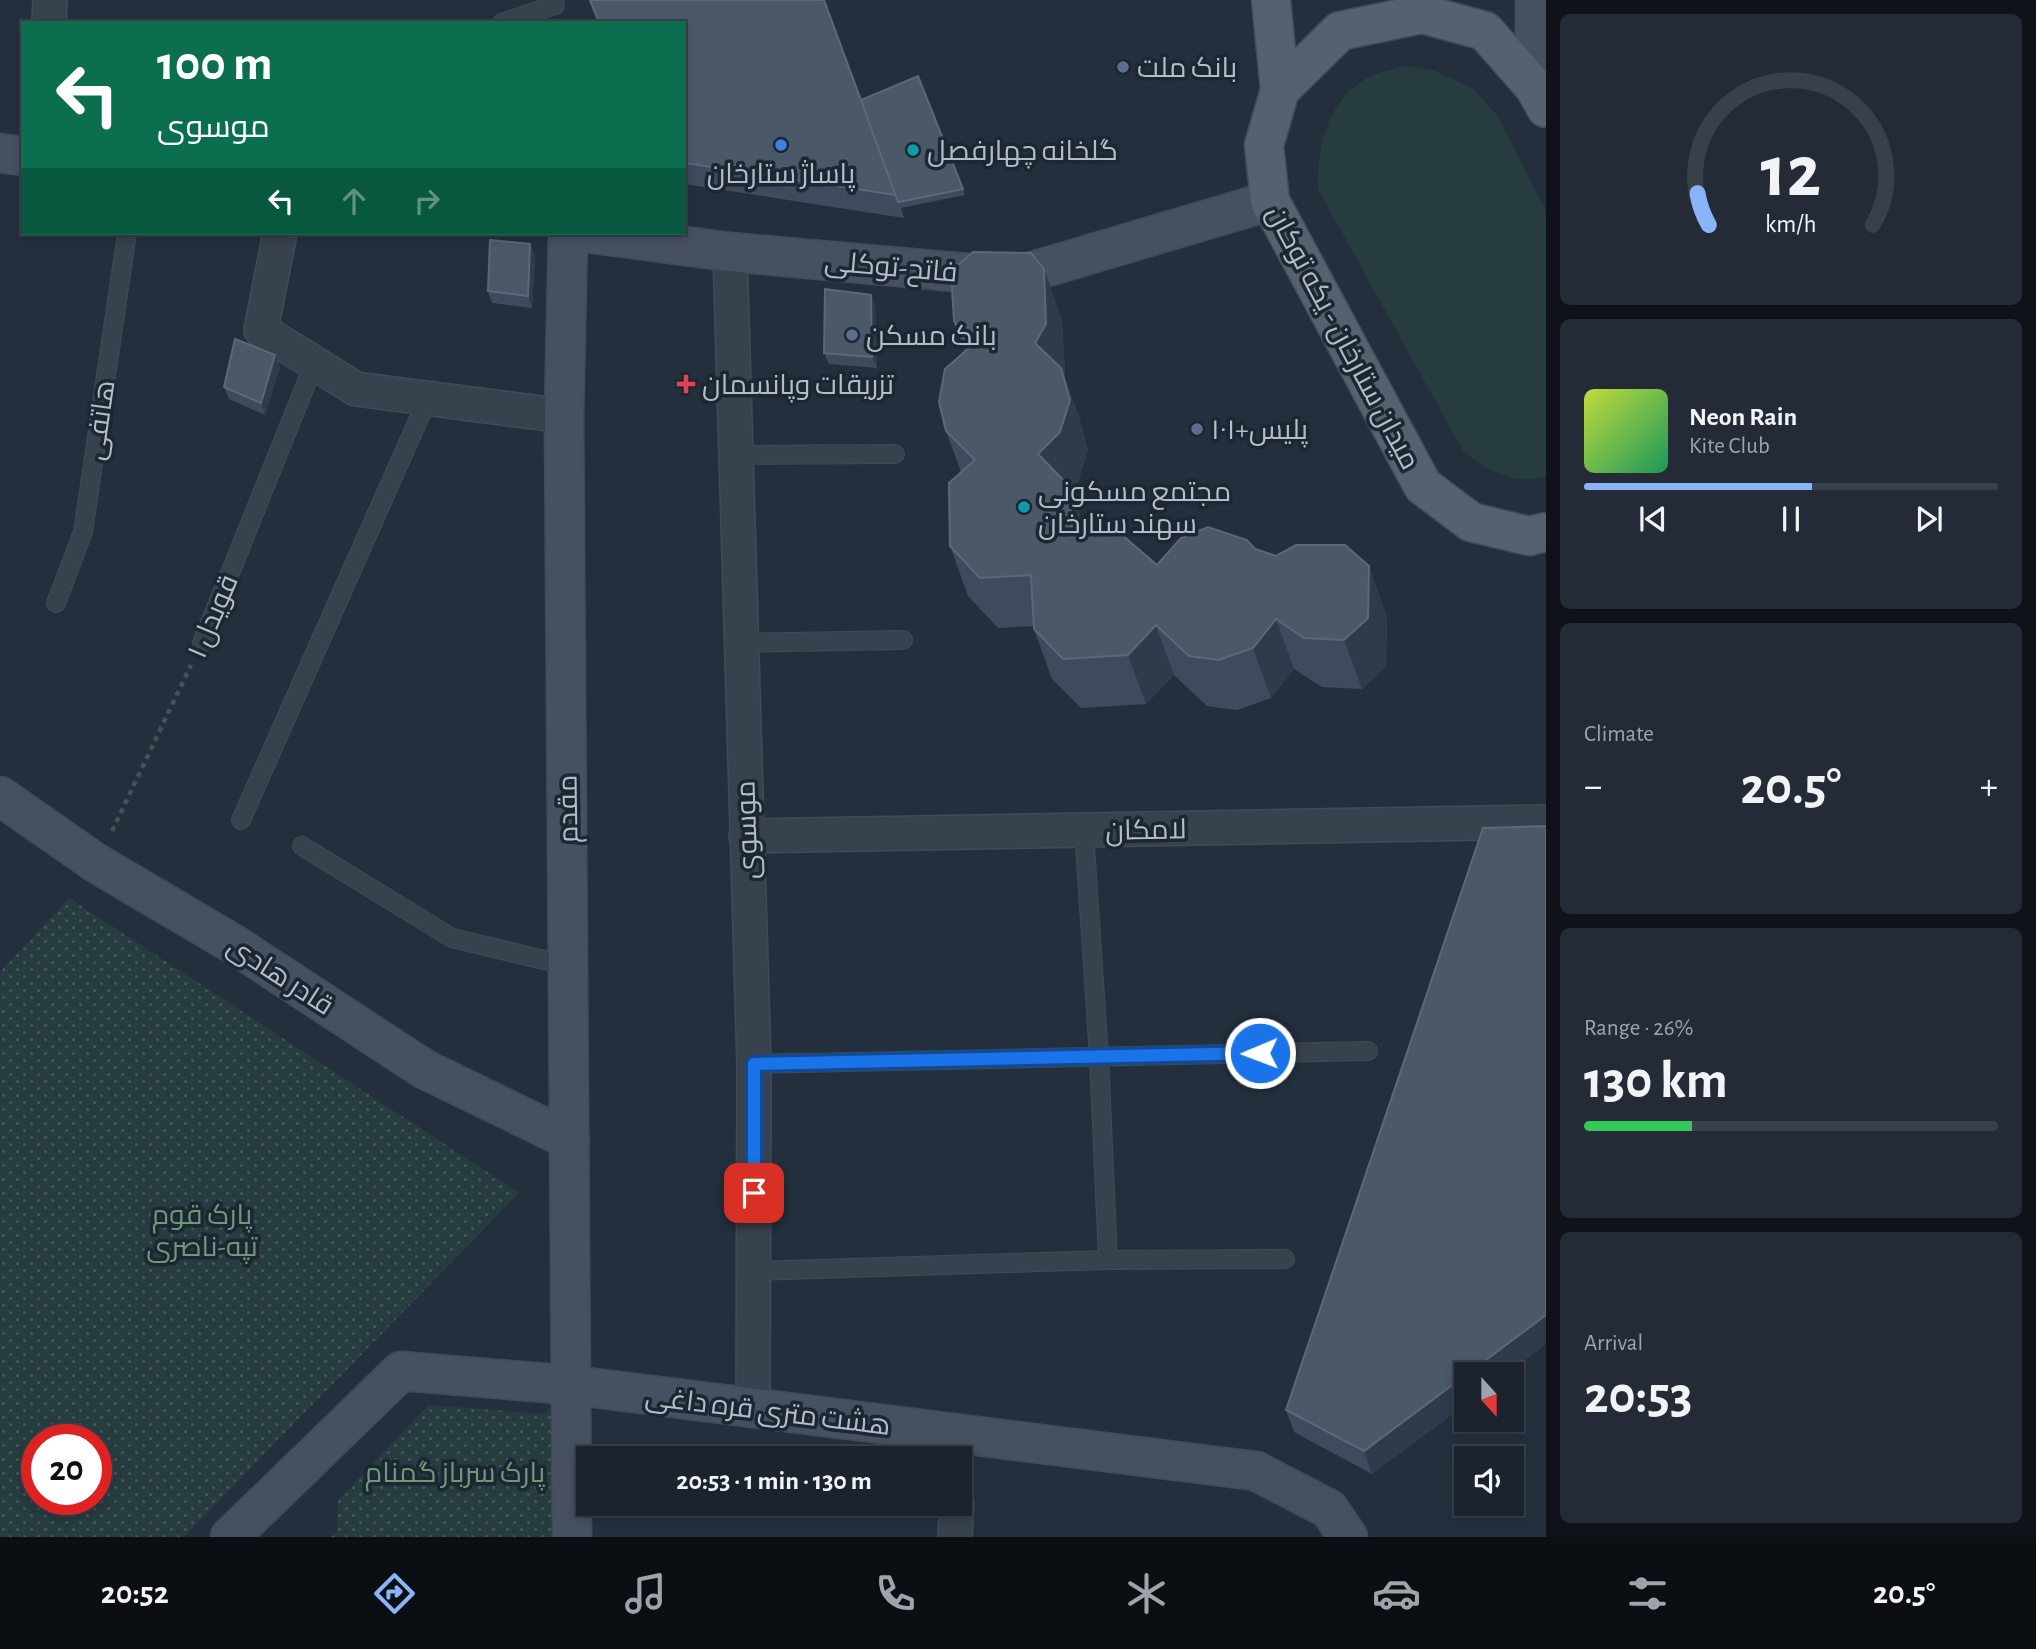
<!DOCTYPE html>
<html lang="en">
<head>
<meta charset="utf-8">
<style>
  :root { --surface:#1b232e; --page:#242b36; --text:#f1f3f6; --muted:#a0a4aa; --line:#39404a; --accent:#8ab4f8 }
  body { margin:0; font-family:"Alegreya Sans",Cairo,sans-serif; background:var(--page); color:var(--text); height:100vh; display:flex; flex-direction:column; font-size:26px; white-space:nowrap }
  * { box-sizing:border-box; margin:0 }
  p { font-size:23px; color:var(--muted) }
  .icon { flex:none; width:38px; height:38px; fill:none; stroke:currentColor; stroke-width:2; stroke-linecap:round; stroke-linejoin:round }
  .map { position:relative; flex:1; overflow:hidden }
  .panel { display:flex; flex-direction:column; gap:14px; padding:14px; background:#0f1319; width:490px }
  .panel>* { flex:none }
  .top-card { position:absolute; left:21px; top:21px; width:665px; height:214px; border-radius:0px; box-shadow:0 4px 10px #0003,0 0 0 2px var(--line); background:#0b6e4f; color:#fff; overflow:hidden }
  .needle { width:46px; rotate:159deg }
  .fabs { position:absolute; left:1454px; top:1362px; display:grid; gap:14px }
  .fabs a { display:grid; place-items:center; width:70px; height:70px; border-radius:0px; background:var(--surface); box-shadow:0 4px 10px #0003,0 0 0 2px var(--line); font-size:35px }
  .speed { position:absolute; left:21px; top:1424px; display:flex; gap:14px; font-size:35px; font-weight:700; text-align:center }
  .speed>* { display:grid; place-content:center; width:91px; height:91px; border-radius:50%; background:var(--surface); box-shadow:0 4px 10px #0003,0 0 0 2px var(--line); line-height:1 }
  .speed .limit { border:10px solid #d22; background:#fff; color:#111 }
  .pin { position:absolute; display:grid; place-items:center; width:60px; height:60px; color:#fff; margin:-30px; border-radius:14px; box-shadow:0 4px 10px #0006 }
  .me { position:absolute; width:77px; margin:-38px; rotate:269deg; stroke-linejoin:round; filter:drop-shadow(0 0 5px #0008) }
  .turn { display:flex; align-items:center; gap:24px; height:147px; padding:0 21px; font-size:32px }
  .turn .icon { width:91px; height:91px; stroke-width:2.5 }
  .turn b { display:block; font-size:49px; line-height:60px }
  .lanes { display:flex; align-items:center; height:66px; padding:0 21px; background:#0003; justify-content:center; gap:35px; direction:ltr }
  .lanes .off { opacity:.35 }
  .big { font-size:52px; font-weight:700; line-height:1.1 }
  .panel .tile { flex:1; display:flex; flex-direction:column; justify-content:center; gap:10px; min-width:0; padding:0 24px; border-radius:10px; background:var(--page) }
  .panel .dial { align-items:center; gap:0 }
  .dial svg { height:182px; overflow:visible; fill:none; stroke:var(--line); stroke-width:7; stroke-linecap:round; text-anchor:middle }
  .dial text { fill:var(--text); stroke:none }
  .song { display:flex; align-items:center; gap:21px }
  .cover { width:84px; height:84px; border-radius:10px; background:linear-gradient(135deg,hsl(70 70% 55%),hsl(150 70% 35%)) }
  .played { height:7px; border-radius:4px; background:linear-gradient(90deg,var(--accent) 55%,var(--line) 55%) }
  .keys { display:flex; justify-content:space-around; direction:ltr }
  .heat { display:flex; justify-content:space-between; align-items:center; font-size:38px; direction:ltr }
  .charge { height:10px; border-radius:5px; background:linear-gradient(90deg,#34c759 26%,var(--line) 0) }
  .trip { position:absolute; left:576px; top:1446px; width:396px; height:70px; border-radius:0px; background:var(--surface); box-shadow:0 4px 10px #0003,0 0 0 2px var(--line); font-weight:700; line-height:70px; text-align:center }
  .tab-bar { display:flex; height:112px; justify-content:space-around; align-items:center; background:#0b0e12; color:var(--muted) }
  .tab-bar .icon { width:49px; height:49px }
  .tab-bar .on { color:var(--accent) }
  .tab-bar b { font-size:32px; color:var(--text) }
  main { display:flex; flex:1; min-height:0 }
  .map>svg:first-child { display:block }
</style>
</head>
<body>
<main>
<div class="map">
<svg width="1546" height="1537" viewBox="0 0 1546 1537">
  <defs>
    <pattern id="park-dots" width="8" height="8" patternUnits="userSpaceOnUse" patternTransform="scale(1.75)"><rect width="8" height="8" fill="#263c3f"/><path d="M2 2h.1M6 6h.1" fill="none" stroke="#435659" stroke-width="1.8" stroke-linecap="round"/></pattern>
  </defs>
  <rect width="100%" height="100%" fill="#242f3e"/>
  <path fill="#263c3f" d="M 1405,66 L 1436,71 L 1473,89 L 1497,115 L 1546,211 L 1546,476 C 1516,486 1483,471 1462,449 L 1318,189 C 1317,148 1327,100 1367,78 C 1378,72 1393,70 1405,66 Z"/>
  <g fill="url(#park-dots)" fill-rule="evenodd">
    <path d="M 69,898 L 519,1193 L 184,1537 L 0,1537 L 0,972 ZM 37,1440 L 96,1440 L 96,1500 L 37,1500 Z"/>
    <path d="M 571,1385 L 564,1537 L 331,1537 L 337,1531 L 338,1501 L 428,1405 L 544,1414 Z"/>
  </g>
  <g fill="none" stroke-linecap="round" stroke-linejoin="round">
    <defs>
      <g id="lane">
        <path d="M 502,23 L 555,5"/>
        <path d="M 733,455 L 895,454"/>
        <path d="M 56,603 L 83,532 L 127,233"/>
        <path d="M 202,643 L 314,364"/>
        <path d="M 740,643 L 903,640"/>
        <path d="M 241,820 L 428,398"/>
        <path d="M 1084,831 L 1099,1057 L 1108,1260"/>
        <path d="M 302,846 L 452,938 L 569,966"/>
        <path d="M 754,1064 L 1368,1051"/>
        <path d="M 754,1271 L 1108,1260 L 1285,1259"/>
      </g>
      <g id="street">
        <path d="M 49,23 L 50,0"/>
        <path d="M 280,233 L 261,330 L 356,389 L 564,416"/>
        <path d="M 730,252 L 754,1064 L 753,1407"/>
        <path d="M 746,836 L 1546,822"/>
        <path d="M 955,1537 L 957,1503"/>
      </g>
      <g id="secondary">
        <path d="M 1535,0 L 1535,88"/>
        <path d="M 0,153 L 23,156"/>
        <path d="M 568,233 L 564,416 L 572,1537"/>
        <path d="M 587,233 L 730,252 L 1013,277 L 1270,201"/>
        <path d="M 0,796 L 96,863 L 235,945 L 424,1069 L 570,1140"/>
        <path d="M 230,1537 L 401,1371 L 571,1385 L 1256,1471 L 1329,1509 L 1348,1537"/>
      </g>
      <g id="primary">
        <path d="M 1271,0 L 1280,90"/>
        <path d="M 1546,108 L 1535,88 L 1485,31 L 1422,14 L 1340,31 L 1280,90 L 1264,145 L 1270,201 L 1423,486 L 1471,522 L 1529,536 L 1546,532"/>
      </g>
    </defs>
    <use href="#lane" stroke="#414a57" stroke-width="20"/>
    <use href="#street" stroke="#414a57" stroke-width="36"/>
    <use href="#secondary" stroke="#414a57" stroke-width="41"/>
    <use href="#primary" stroke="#414a57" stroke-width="41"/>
    <path stroke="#3f5557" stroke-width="4.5" stroke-dasharray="5 5" stroke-linecap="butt" d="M 112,831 L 191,665"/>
    <use href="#lane" stroke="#38414e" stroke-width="18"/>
    <use href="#street" stroke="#38414e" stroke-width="33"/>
    <use href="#secondary" stroke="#465061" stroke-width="38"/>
    <use href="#primary" stroke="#56606e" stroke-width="38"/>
  </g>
  <g fill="#3f4b5c">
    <path d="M 684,23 L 861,100 L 918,76 L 965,195 L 901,208 L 904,218 L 684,184 Z"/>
    <path d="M 530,244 L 535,256 L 532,308 L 492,303 L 488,291 Z"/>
    <path d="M 871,295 L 875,306 L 877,368 L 829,364 L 824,353 Z"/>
    <path d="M 1062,319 L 1065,374 L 1064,376 L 1079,417 L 1088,450 L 1078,482 L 1071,489 L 1087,535 L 1157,565 L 1255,549 L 1387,616 L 1386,667 L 1362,689 L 1322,687 L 1294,669 L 1271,698 L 1237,710 L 1207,706 L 1174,675 L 1146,704 L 1081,708 L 1052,679 L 1034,629 L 1034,626 L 998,628 L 968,596 L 950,546 L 961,472 L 946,431 L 965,352 L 954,321 Z"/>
    <path d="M 275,355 L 280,367 L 265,415 L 229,399 L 224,387 Z"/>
    <path d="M 1546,826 L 1546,1344 L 1372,1474 L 1294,1432 L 1286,1410 Z"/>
  </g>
  <g fill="#2f3b4b">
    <path d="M 530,244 L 535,256 L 532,308 L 528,296 Z"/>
    <path d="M 1044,269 L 1062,319 L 1065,374 L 1064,376 L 1079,417 L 1088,450 L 1078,482 L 1071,489 L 1088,537 L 1090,584 L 1038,454 L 1035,343 Z"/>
    <path d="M 871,295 L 875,306 L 877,368 L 872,357 Z"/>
    <path d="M 275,355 L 280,367 L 265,415 L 261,403 Z"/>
    <path d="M 1369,566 L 1387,616 L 1386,667 L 1362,689 L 1344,640 Z"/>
    <path d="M 1276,619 L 1294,669 L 1271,698 L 1253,648 Z"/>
    <path d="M 1156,625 L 1174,675 L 1146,704 L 1128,655 Z"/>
    <path d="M 1546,1315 L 1546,1344 L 1506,1374 L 1468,1374 Z"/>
    <path d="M 1466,1375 L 1466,1403 L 1372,1474 L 1364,1451 Z"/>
  </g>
  <g fill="#4b5868" stroke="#5c6777" stroke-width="2">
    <path d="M 590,0 L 824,0 L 896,195 L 684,163 L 684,23 L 599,23 Z"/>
    <path d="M 918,76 L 963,189 L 898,202 L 861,100 Z"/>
    <path d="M 490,240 L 530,244 L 528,296 L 488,291 Z"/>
    <path d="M 973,252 L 1031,253 L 1044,269 L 1046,324 L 1035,343 L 1061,368 L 1070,400 L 1060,432 L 1038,454 L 1070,487 L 1072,534 L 1122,535 L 1157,565 L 1181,538 L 1208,527 L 1247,540 L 1255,549 L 1276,556 L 1296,545 L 1345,545 L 1369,566 L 1368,618 L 1344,640 L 1304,638 L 1276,619 L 1253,648 L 1219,660 L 1189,656 L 1156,625 L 1128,655 L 1063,659 L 1034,629 L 1031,575 L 980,578 L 950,546 L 949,483 L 975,460 L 946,431 L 939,402 L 945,369 L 969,348 L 954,321 L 951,271 Z"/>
    <path d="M 825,289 L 871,295 L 872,357 L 824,353 Z"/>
    <path d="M 235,339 L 275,355 L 261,403 L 224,387 Z"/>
    <path d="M 1546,826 L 1546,1315 L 1364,1451 L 1286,1410 L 1483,828 Z"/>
  </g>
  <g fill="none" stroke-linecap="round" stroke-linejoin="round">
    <defs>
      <path id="route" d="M 754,1193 L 754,1064 L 1260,1053"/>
    </defs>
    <use href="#route" stroke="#114b97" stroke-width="18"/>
    <use href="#route" stroke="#1a73e8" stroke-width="12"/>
  </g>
  <g fill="#5c6f8a" stroke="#1d2633" stroke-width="2.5">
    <circle cx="1123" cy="67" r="7"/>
    <circle cx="852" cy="335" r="7"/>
    <circle cx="1197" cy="429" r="7"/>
  </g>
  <circle fill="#3f7fe0" stroke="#1d2633" stroke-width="2.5" cx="781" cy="145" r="7"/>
  <g fill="#0f9aa8" stroke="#1d2633" stroke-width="2.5">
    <circle cx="913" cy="150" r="7"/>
    <circle cx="1024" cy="507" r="7"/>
  </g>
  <path fill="#e0444e" stroke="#1d2633" stroke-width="2.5" d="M682.5 373.5h7v7h7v7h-7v7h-7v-7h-7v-7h7z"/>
  <g text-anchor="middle" stroke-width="7" stroke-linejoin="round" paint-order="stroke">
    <g font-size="28" fill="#b4bcc9" stroke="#1d2633" text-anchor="start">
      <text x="1137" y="77">بانک ملت</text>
      <text x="927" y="160">گلخانه چهارفصل</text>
      <text x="781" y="183" text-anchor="middle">پاساژ ستارخان</text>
      <text x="866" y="345">بانک مسکن</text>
      <text x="702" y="394">تزریقات وپانسمان</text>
      <text x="1211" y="439">پلیس+۱۰۱</text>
      <text x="1038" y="501">مجتمع مسکونی<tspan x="1038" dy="32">سهند ستارخان</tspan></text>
    </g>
    <g font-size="28" fill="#b4bcc9" stroke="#1d2633">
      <text transform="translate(891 266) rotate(5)" y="10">فاتح-توکلی</text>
      <text transform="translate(1344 337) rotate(62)" y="10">میدان ستارخان - یکه توکان</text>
      <text transform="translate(99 420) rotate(-82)" y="10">هاتفی</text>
      <text transform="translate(212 616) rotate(-67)" y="10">قویدل ۱</text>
      <text transform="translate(567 809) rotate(-91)" y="10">مقدم</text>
      <text transform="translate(1146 829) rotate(-1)" y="10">لامکان</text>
      <text transform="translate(746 830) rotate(-92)" y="10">موسوی</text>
      <text transform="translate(281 975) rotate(33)" y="10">قادر هادی</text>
      <text transform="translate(768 1410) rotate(7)" y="10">هشت متری قره داغی</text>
    </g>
    <g font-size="28" fill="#6b9a76" stroke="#1d2633">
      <text x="202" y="1224">پارک قوم<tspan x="202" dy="32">تپه-ناصری</tspan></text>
      <text x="455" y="1482">پارک سرباز گمنام</text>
    </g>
  </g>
</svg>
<div class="fabs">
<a><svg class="needle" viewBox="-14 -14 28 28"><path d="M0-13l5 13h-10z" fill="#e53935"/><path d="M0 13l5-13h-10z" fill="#a0a4aa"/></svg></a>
<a><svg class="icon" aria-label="sound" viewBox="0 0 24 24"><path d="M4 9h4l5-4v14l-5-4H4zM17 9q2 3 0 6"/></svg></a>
</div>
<div class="speed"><div class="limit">20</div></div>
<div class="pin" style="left:754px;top:1193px;background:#d93025"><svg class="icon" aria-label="arrive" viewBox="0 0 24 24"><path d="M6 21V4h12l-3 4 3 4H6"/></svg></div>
<svg class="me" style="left:1260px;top:1053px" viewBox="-20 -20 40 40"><circle r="17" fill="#1a73e8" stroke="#fff" stroke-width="3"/><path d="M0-11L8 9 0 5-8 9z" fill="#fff"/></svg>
<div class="trip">20:53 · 1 min · 130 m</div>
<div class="top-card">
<div class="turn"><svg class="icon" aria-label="left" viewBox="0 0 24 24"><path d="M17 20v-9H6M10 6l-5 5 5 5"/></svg><div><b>100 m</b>موسوی</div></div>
<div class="lanes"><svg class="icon" aria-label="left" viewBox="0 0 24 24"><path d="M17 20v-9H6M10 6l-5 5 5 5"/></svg><svg class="icon off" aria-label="ahead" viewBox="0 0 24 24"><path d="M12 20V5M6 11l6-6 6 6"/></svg><svg class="icon off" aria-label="right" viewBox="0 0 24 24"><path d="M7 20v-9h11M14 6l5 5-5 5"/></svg></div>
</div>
</div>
<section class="panel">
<div class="tile dial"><svg viewBox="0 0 100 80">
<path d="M14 69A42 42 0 1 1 86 69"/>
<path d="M14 69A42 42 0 0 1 9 55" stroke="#8ab4f8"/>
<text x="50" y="56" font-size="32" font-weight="700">12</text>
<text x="50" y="72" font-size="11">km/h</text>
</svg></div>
<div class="tile">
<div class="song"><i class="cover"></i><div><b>Neon Rain</b><p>Kite Club</p></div></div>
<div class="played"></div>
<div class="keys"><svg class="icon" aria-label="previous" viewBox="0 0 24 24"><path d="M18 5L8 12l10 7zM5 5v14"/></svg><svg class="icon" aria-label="pause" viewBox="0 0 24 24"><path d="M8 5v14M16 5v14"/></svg><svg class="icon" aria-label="next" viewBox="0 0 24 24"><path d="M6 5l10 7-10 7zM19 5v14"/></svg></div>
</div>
<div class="tile"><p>Climate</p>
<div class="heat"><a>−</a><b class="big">20.5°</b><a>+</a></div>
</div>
<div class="tile"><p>Range · 26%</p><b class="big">130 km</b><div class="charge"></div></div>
<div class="tile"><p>Arrival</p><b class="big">20:53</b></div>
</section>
</main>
<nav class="tab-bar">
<b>20:52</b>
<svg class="icon on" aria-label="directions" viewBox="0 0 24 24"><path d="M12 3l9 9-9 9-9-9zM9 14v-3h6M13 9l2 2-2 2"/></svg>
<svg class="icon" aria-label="music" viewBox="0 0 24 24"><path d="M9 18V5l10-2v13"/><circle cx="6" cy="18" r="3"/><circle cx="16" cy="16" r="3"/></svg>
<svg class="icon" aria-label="phone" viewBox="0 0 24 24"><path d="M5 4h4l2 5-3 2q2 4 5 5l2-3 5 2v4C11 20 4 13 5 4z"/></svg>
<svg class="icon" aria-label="climate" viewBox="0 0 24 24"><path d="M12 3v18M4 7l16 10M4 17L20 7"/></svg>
<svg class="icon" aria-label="car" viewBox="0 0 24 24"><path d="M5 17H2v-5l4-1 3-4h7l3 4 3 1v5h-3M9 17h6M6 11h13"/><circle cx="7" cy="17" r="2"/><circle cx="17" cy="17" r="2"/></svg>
<svg class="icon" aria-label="filters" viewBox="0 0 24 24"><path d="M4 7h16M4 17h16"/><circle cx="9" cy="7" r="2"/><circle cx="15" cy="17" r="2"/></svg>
<b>20.5°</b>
</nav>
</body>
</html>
